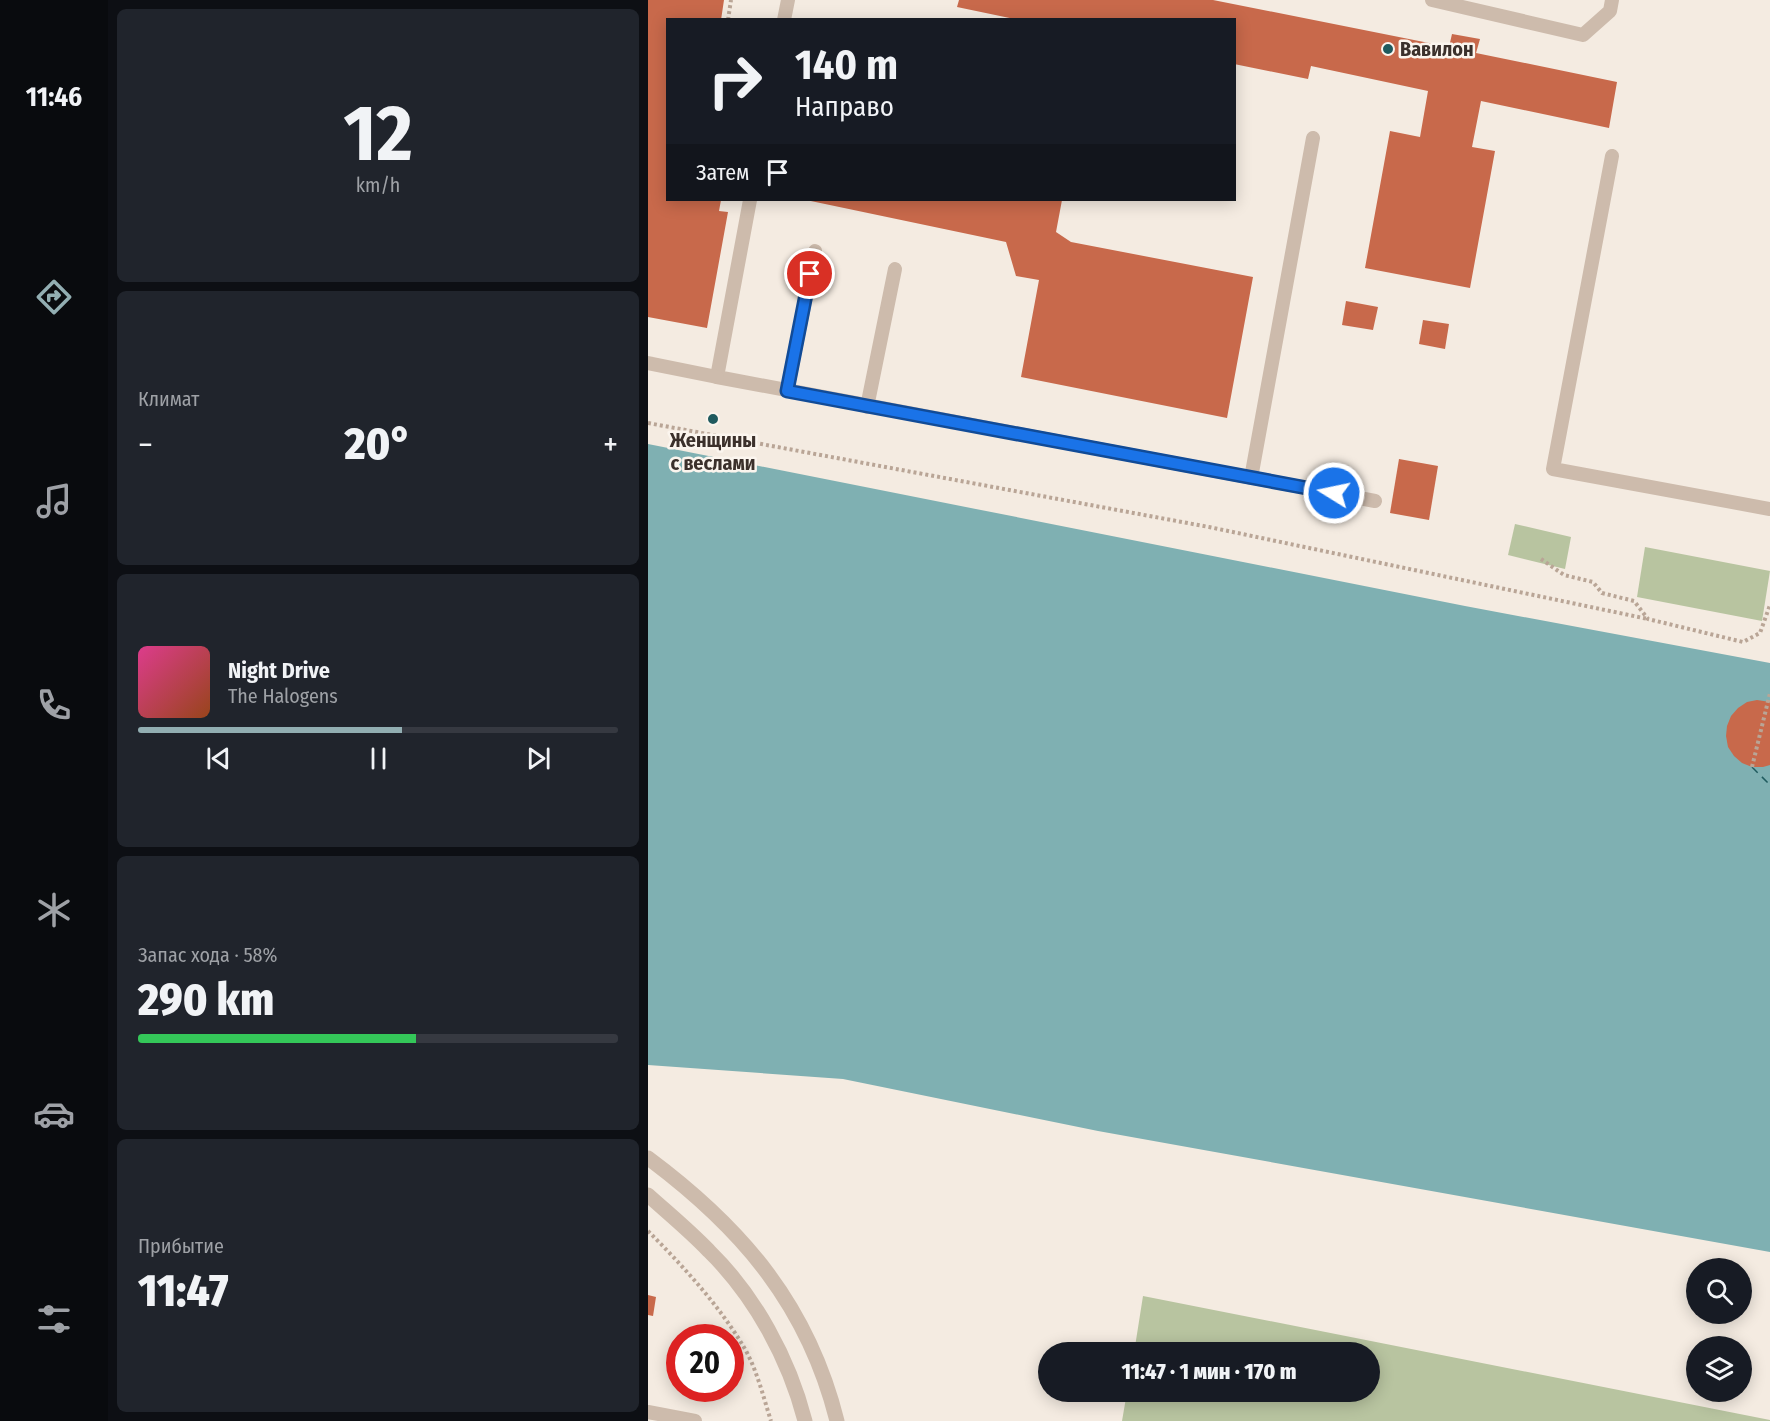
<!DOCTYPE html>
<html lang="ru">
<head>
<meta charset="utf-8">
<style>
  :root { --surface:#171b24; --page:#20242c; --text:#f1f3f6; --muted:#9ea1a6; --line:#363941; --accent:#92aeb2 }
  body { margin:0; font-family:"Fira Sans Condensed",sans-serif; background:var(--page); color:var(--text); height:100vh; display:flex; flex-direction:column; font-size:22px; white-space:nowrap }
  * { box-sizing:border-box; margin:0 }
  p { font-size:20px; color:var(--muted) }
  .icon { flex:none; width:33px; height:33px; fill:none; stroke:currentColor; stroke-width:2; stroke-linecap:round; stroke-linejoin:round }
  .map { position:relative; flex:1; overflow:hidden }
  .sheet { display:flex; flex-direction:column; gap:9px; padding:9px; background:#0d0f14; width:540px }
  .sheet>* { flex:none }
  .guide { position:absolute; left:18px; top:18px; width:570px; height:183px; border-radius:0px; box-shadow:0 3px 15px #0003; background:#171b24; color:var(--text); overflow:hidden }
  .buttons { position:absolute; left:1038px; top:1258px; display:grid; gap:12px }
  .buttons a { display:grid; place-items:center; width:66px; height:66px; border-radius:50%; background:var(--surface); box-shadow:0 3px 15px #0003; font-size:30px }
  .speed { position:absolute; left:18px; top:1324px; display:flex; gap:12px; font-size:30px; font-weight:700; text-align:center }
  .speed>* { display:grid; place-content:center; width:78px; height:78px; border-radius:50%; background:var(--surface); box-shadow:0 3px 15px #0003; line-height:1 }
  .speed .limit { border:9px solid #d22; background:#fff; color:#111 }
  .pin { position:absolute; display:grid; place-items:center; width:51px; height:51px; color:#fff; margin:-26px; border:3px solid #fff; border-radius:50%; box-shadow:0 2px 6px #0007 }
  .me { position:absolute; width:66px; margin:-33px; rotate:280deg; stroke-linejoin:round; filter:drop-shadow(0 0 4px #0008) }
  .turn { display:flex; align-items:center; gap:21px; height:126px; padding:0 30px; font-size:27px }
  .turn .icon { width:78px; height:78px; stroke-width:2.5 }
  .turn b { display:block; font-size:42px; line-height:51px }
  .then { display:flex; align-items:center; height:57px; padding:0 30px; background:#0003; gap:12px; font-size:22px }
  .big { font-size:45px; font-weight:800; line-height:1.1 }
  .sheet .tile { flex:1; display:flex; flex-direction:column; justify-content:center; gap:9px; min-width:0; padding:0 21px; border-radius:9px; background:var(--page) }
  .sheet .dial { align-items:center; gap:0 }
  .dial b { font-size:78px; line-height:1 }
  .song { display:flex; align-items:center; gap:18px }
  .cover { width:72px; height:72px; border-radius:9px; background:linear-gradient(135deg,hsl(330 70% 55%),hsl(20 70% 35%)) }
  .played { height:6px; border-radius:3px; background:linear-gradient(90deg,var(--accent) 55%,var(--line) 55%) }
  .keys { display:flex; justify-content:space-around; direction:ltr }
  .heat { display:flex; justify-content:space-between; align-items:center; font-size:33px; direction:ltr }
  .charge { height:9px; border-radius:4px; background:linear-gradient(90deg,#34c759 58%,var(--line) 0) }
  .trip { position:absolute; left:390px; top:1342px; width:342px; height:60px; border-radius:30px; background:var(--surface); box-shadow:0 3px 15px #0003; font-weight:800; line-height:60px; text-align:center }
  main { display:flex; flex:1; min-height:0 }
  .tabs { display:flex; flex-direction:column; width:108px; justify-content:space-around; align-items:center; background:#090b0e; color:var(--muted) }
  .tabs .icon { width:42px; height:42px }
  .tabs .on { color:var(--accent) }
  .tabs b { font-size:27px; color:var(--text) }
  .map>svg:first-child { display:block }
</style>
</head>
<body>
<main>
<nav class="tabs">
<b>11:46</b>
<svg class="icon on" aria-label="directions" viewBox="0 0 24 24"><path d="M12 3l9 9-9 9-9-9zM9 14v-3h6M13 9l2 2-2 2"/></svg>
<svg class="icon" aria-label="music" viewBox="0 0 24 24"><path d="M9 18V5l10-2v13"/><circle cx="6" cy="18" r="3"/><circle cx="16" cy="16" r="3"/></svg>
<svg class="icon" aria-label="phone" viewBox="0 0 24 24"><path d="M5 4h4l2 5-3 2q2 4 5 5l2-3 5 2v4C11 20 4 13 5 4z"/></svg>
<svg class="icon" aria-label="climate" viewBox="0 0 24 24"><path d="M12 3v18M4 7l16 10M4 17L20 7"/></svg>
<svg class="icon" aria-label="car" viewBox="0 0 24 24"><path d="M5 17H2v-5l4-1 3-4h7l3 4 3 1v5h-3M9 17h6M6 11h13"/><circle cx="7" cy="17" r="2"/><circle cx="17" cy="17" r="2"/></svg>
<svg class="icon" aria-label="filters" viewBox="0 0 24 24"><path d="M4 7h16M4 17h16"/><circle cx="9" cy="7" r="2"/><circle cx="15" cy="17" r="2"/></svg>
</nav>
<section class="sheet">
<div class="tile dial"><b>12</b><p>km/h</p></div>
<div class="tile"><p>Климат</p>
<div class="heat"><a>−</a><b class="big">20°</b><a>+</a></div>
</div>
<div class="tile">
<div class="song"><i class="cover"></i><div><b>Night Drive</b><p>The Halogens</p></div></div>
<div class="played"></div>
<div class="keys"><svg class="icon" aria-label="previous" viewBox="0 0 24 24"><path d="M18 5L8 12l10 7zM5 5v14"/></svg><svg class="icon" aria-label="pause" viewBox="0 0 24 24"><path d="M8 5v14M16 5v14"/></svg><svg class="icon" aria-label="next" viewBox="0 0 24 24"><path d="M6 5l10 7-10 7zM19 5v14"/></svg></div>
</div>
<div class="tile"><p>Запас хода · 58%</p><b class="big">290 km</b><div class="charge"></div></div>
<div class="tile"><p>Прибытие</p><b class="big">11:47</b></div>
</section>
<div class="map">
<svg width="1122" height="1421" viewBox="0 0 1122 1421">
  <rect width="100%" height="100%" fill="#f4ebe1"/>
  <g fill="#b8c4a0">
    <path d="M 867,524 L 923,537 L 917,569 L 860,555 Z"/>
    <path d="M 997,547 L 1122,571 L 1114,621 L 989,597 Z"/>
    <path d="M 495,1296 L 1122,1420 L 1122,1421 L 474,1421 L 479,1392 L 722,1392 L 722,1353 L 486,1353 Z"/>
  </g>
  <path fill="#7fb0b2" d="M 0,444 L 817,606 L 1122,663 L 1122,1252 L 450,1131 L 195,1079 L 0,1065 Z"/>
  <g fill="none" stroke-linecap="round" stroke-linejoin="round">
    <path stroke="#1f5a5e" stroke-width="1.5" stroke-dasharray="8 6" stroke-linecap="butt" d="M 1104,767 L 1122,785"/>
  </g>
  <g fill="#c8694b">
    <path d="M 0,0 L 76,0 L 73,20 L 20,20 L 20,200 L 73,200 L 71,211 L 80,212 L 59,328 L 0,317 Z"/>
    <path d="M 311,0 L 565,0 L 801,47 L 804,34 L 832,39 L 828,53 L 969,82 L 961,128 L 833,101 L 824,147 L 847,151 L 822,288 L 717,268 L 742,131 L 772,137 L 780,91 L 663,66 L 660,79 L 586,64 L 586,20 L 371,20 L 309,7 Z"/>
    <path d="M 158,200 L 414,200 L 408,232 L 423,242 L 605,277 L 579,418 L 373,377 L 391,280 L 368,276 L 358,242 Z"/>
    <path d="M 698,301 L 730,307 L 725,330 L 694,325 Z"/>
    <path d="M 775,320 L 801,324 L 797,349 L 771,344 Z"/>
    <path d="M 751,459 L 790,466 L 781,520 L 742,513 Z"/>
    <path d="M 1109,700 L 1122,702 L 1122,765 L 1115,767 L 1104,767 L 1094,763 L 1086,756 L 1080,747 L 1078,736 L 1079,726 L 1083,716 L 1090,708 L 1099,702 Z"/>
    <path d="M 0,1295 L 8,1297 L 5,1316 L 0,1315 Z"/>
  </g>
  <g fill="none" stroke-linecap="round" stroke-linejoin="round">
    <g stroke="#b9a596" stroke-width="4" stroke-dasharray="3 3" stroke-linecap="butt">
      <path d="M 80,20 L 83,0"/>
      <path d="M 0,423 L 561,527 L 1000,619"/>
      <path d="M 893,559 L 916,575 L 945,582 L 954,593 L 986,601 L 1000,619 L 1095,642 L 1112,633 L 1122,605"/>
      <path d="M 1104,767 L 1122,693"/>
      <path d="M 0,1231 C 34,1265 69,1303 94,1344 C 108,1366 115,1396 123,1421"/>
    </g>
    <g stroke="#cdbbac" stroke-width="14">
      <path d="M 784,0 L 935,35 L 962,11 L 964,0"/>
      <path d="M 136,20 L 140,0"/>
      <path d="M 964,156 L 905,469 L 1122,509"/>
      <path d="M 102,200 L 69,377 L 727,501"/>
      <path d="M 0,363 L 69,377"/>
      <path d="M 139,391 L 167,251"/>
      <path d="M 219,407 L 247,269"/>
      <path d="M 603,478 L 665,138"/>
      <path d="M 0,1412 L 47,1421"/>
    </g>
    <g stroke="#cdbbac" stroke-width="15">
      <path d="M 0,1158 C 94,1228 160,1305 189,1421"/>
      <path d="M 0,1195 C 20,1213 42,1231 61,1251 C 107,1296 141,1359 157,1421"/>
    </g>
  </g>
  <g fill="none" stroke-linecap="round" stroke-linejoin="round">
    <defs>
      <path id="route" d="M 162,274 L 139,391 L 686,493"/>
    </defs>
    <use href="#route" stroke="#114b97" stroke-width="15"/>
    <use href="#route" stroke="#1a73e8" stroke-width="10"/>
  </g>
  <g fill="#1f5a5e" stroke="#fbf5ee" stroke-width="2">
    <circle cx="740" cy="49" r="6"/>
    <circle cx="65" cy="419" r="6"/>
  </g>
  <g text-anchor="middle" stroke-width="5" stroke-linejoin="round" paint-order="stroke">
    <g font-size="20" font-weight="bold" fill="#3b302b" stroke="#fbf5ee" text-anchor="start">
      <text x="752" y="56">Вавилон</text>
      <text x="65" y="447" text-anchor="middle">Женщины<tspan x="65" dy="23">с веслами</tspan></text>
    </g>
  </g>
</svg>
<div class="buttons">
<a><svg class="icon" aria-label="search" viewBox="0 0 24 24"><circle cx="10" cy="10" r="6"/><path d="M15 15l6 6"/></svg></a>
<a><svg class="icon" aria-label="layers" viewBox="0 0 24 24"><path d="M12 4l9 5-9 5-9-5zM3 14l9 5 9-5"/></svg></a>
</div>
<div class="speed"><div class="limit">20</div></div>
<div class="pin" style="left:162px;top:274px;background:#d93025"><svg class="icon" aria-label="arrive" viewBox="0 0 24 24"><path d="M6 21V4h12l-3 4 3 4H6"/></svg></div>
<svg class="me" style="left:686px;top:493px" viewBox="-20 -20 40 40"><circle r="17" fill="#1a73e8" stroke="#fff" stroke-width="3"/><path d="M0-11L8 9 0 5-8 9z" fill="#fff"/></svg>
<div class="trip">11:47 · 1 мин · 170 m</div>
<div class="guide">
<div class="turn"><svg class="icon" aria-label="right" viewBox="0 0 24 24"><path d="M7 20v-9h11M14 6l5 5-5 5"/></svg><div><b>140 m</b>Направо</div></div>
<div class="then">Затем<svg class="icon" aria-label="arrive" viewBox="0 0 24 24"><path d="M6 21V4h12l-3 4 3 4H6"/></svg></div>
</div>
</div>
</main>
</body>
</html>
